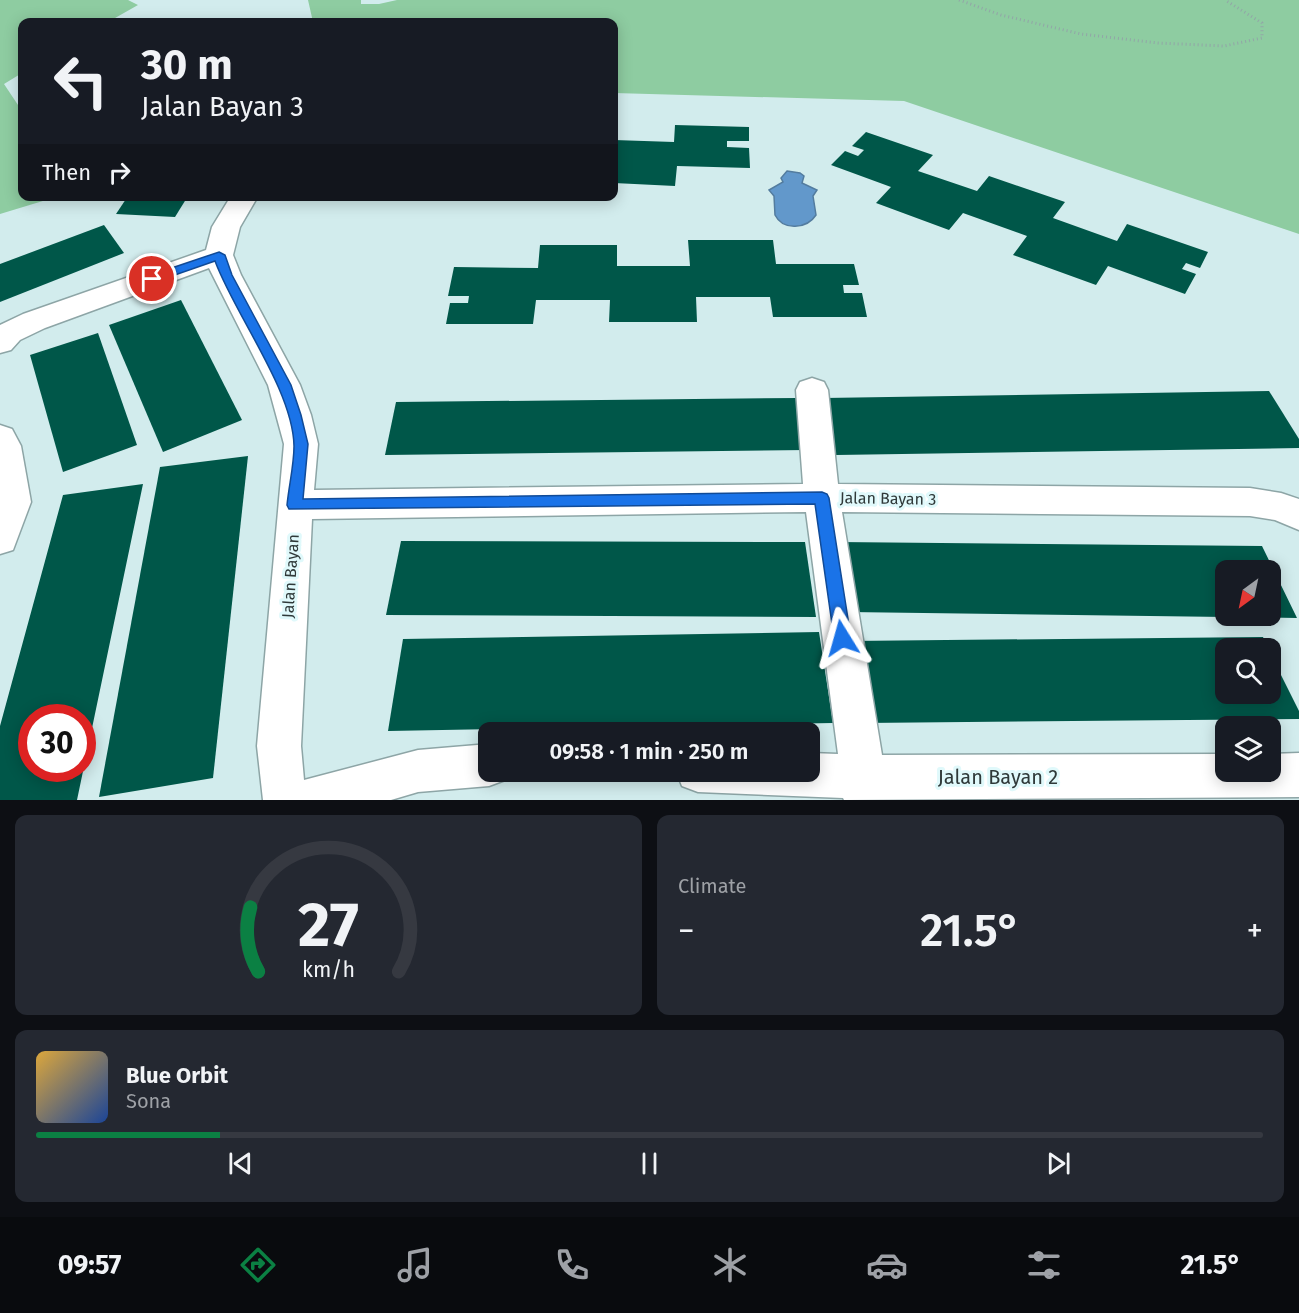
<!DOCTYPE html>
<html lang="en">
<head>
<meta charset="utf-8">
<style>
  :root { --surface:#171b24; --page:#242831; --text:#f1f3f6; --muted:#9ea1a6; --line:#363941; --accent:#0b8043 }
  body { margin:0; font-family:"Fira Sans",sans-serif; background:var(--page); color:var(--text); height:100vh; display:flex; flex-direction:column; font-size:22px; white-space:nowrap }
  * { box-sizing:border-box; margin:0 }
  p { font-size:20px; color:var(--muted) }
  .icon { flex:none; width:33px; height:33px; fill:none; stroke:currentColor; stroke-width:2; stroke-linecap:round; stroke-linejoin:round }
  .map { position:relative; height:800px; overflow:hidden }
  .drawer { display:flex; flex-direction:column; gap:15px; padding:15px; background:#0d0f14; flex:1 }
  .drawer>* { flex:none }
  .guide { position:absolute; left:18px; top:18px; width:600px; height:183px; border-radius:12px; box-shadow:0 3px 15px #0003; background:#171b24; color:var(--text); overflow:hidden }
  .needle { width:39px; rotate:213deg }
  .buttons { position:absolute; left:1215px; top:560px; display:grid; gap:12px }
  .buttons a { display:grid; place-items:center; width:66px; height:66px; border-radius:12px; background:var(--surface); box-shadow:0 3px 15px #0003; font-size:30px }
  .speed { position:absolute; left:18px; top:704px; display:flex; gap:12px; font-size:30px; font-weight:700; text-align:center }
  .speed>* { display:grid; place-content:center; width:78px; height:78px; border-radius:50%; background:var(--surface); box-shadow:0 3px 15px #0003; line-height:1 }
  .speed .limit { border:9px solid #d22; background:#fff; color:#111 }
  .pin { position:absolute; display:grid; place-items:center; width:51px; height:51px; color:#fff; margin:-26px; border:3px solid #fff; border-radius:50%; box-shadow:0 2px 6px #0007 }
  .me { position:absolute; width:66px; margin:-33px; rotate:352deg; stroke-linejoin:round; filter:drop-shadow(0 0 4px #0008) }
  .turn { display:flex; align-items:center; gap:21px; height:126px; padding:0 24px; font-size:27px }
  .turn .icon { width:78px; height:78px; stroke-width:2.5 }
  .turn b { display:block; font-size:42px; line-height:51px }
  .then { display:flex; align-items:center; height:57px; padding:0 24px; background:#0003; gap:12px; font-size:22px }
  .big { font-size:45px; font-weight:600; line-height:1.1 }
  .drawer .widget { flex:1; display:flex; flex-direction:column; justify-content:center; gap:9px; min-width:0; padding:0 21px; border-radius:12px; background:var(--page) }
  .drawer .dial { align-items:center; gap:0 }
  .dial svg { height:156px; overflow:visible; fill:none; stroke:var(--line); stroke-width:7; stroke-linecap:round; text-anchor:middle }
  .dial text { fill:var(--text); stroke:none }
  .song { display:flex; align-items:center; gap:18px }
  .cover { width:72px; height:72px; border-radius:9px; background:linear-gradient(135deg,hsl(40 70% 55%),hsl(220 70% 35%)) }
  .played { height:6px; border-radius:3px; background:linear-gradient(90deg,var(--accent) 15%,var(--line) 15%) }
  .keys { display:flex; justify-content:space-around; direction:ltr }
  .heat { display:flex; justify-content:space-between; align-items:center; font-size:33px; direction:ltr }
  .drawer .tiles { flex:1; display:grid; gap:15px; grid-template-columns:1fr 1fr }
  .widget:last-child { grid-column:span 2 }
  .trip { position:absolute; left:478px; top:722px; width:342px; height:60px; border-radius:12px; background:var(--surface); box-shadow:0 3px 15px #0003; font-weight:600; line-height:60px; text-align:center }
  .tabs { display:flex; height:96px; justify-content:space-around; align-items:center; background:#090b0e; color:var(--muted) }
  .tabs .icon { width:42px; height:42px }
  .tabs .on { color:var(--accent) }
  .tabs b { font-size:27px; color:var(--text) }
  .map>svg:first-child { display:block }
</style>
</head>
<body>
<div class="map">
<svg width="1299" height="800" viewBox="0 0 1299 800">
  <rect width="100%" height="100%" fill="#d2eced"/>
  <g fill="#8ecca1">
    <path d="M 0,0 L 128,0 L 138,5 L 108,22 L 22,22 L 22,73 L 4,84 L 22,111 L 22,196 L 56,197 L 0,214 Z"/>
    <path d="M 308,0 L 361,0 L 361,4 L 379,4 L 397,0 L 1299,0 L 1299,234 L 904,101 L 614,93 L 614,22 L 313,22 Z"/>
  </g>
  <path fill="#6298cb" stroke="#537c9f" stroke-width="1.5" d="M 787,171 L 800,173 L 804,176 L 802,183 L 817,190 L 813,196 L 816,215 C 807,229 783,231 775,215 L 774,196 L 769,190 L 783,182 L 781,178 Z"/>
  <g fill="#005749" fill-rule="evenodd">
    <path d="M 675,125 L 749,127 L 749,141 L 727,141 L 727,147 L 749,148 L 750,168 L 677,166 L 675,186 L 614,183 L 614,140 L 674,142 Z"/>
    <path d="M 866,132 L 933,155 L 918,171 L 977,191 L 989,176 L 1065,202 L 1053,218 L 1117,241 L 1127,224 L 1208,252 L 1200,268 L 1186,263 L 1182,269 L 1196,274 L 1185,294 L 1108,266 L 1096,285 L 1013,255 L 1027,236 L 963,213 L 949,230 L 876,203 L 891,187 L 831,165 L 845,151 L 858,156 L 864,150 L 852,146 Z"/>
    <path d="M 128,196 L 188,196 L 175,217 L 116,214 Z"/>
    <path d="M 104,225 L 124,253 L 0,302 L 0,264 Z"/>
    <path d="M 688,240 L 773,240 L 776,264 L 854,264 L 859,285 L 843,285 L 844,293 L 862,293 L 867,317 L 773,317 L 770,297 L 696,297 L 697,322 L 609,322 L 610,300 L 536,300 L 533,324 L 446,324 L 450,303 L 468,303 L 469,296 L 448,296 L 454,267 L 538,268 L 540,245 L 617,245 L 617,266 L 690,266 Z"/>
    <path d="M 181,300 L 242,420 L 163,452 L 109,325 Z"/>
    <path d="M 98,333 L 137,445 L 63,472 L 30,355 Z"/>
    <path d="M 1269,391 L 1299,439 L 1299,448 L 836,455 L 824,398 Z"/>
    <path d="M 798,398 L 807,450 L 385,455 L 396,402 Z"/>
    <path d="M 248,456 L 213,778 L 99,797 L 160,467 Z"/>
    <path d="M 143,484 L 77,800 L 0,800 L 0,726 L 63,495 ZM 32,717 L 82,717 L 82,768 L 32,768 Z"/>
    <path d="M 401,541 L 805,542 L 816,617 L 386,615 Z"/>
    <path d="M 838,542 L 1262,546 L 1297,618 L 1246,617 L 1246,615 L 1270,615 L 1270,570 L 1226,570 L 1226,617 L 848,612 Z"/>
    <path d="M 819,632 L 833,723 L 388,731 L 403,639 Z"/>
    <path d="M 1263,637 L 1268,648 L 1226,648 L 1226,693 L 1270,693 L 1270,653 L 1299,711 L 1299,719 L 864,723 L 850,641 Z"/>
  </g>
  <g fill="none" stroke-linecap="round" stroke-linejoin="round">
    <defs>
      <g id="minor">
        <path d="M 231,196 L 258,196 L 240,227 L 233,255 L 241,275 L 300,385 L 311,415 L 318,444 L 314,490 L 803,484 L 796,390 L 800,382 L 812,378 L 824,382 L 828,390 L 838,484 L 1250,488 L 1281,493 L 1299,499 L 1299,530 L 1275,520 L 1250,516 L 842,512 L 882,755 L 1226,754 L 1226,771 L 1270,771 L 1270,754 L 1299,753 L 1299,797 L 844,800 L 843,798 L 698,792 L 682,786 L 676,771 L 810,771 L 810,753 L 838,754 L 806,512 L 312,519 L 301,746 L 304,780 L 418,750 L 489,744 L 489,771 L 509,771 L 505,780 L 489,786 L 418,792 L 391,800 L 263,800 L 257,746 L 284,444 L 268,385 L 209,268 L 45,328 L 20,340 L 11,350 L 0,353 L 0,325 L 23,314 L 206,250 L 212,227 Z"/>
        <path d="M 0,425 L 12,429 L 21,446 L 31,502 L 13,550 L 0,554 Z"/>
      </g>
    </defs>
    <use href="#minor" stroke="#8da5a6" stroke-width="3"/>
    <path stroke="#92a6a7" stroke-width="3" stroke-dasharray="1 3" stroke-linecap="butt" d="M 959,0 L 1001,15 L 1081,34 L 1158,43 L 1224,46 L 1262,38 L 1262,23 L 1225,0"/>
    <use href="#minor" fill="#fff" fill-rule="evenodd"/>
  </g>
  <path fill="#1a73e8" stroke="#114b97" stroke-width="1.5" d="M 219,252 L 225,255 L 232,275 L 291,385 L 301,415 L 308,444 L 303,499 L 822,492 L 827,494 L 829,498 L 851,638 L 848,643 L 842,645 L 836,643 L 834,638 L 815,504 L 289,509 L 287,505 C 289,485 294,465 294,446 C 293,390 235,315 215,261 L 152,283 L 146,279 L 148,276 Z"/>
  <g text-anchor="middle" stroke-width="6" stroke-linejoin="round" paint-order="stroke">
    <g font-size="16" fill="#2f3939" stroke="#e0f9fb">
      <text transform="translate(888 498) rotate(1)" y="6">Jalan Bayan 3</text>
      <text transform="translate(290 576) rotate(-86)" y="6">Jalan Bayan</text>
    </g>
    <g font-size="20" fill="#2f3939" stroke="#e0f9fb">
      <text x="998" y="784">Jalan Bayan 2</text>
    </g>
  </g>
</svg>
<div class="buttons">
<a><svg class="needle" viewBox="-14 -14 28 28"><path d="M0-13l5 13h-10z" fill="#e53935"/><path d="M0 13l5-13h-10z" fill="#9ea1a6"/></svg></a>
<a><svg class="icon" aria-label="search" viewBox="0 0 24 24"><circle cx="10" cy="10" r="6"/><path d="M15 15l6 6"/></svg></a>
<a><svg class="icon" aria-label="layers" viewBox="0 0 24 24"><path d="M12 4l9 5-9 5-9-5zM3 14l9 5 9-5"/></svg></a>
</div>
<div class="speed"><div class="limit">30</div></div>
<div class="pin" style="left:152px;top:279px;background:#d93025"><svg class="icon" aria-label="arrive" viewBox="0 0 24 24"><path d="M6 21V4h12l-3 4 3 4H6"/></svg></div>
<svg class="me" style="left:842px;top:638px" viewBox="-20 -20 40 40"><path d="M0-17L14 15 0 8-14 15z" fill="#1a73e8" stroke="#fff" stroke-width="4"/></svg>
<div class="trip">09:58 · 1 min · 250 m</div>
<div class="guide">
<div class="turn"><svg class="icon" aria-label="left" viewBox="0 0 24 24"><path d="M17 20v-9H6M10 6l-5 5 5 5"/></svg><div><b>30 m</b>Jalan Bayan 3</div></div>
<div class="then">Then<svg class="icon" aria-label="right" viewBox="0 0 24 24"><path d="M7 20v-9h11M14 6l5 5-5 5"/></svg></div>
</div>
</div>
<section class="drawer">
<div class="tiles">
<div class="widget dial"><svg viewBox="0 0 100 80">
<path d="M14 69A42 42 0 1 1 86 69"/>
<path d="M14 69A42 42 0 0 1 10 36" stroke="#0b8043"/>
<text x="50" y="56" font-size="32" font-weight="700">27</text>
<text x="50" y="72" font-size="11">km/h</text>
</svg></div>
<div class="widget"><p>Climate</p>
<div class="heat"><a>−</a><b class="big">21.5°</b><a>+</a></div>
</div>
<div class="widget">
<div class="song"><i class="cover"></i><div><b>Blue Orbit</b><p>Sona</p></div></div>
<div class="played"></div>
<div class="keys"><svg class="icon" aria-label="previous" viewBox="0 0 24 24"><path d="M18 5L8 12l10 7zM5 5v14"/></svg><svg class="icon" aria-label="pause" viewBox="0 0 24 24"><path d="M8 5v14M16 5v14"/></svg><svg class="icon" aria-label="next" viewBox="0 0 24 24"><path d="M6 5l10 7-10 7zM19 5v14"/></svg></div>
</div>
</div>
</section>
<nav class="tabs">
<b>09:57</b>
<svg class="icon on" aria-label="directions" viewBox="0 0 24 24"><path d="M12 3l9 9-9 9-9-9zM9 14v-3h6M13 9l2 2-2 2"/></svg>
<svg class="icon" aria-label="music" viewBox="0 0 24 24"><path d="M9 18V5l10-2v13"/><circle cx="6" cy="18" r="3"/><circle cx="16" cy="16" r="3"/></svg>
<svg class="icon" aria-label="phone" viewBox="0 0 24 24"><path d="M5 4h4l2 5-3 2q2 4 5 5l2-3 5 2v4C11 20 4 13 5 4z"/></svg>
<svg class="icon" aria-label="climate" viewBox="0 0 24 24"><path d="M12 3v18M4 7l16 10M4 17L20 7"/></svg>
<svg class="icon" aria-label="car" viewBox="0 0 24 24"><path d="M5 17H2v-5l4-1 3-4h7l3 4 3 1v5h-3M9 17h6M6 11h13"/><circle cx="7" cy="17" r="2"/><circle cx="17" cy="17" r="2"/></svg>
<svg class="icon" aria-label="filters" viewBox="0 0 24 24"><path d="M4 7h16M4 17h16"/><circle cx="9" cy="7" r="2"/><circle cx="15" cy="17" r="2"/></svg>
<b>21.5°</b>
</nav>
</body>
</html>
